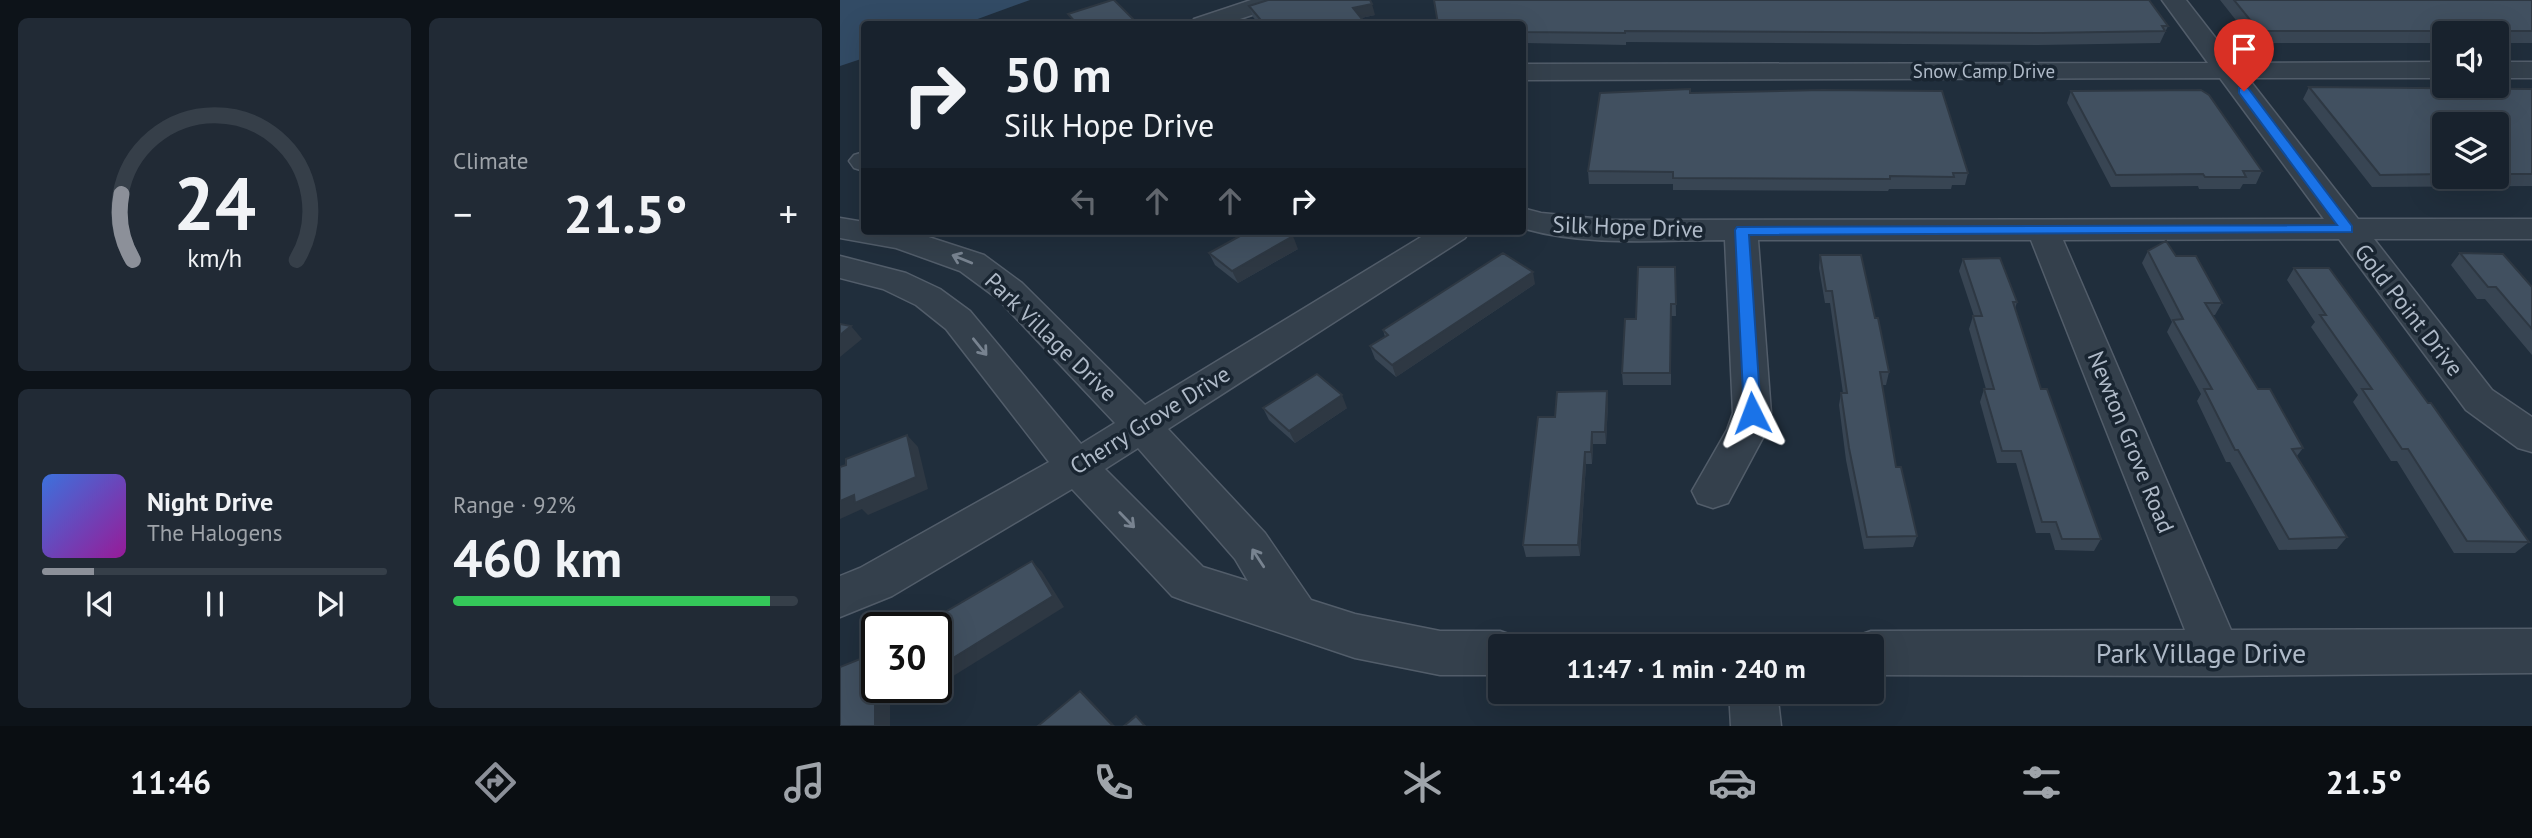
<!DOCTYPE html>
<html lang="en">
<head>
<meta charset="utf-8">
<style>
  :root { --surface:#18222d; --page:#212a35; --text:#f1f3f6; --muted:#9fa4aa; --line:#363f49; --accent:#8c9099 }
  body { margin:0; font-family:"PT Sans",sans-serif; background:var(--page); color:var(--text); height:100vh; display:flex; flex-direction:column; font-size:26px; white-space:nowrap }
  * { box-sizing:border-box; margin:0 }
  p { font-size:23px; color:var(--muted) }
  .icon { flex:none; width:38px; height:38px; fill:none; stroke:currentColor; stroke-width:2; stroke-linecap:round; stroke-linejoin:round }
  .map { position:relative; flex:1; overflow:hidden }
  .side { display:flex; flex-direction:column; gap:18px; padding:18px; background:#0d1319; width:840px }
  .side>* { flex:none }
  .top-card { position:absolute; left:21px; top:21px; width:665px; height:214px; border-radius:7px; box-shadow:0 7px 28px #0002,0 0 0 2px var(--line); background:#18222d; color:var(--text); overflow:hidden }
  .fabs { position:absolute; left:1592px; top:21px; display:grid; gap:14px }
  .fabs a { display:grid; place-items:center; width:77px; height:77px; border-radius:7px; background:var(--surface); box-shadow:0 7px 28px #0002,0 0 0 2px var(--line); font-size:35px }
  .speed { position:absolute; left:21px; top:612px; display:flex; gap:14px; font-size:35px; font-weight:700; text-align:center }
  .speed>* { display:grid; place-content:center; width:91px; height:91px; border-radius:50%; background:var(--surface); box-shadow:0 7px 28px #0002,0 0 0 2px var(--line); line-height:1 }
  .speed .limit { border:4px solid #111; border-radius:10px; background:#fff; color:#111 }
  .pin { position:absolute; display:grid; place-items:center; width:60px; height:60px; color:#fff; margin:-72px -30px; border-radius:50% 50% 50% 0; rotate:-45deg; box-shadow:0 0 7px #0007 }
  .pin .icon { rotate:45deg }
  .me { position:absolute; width:77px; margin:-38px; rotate:357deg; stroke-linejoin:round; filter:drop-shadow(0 0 5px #0008) }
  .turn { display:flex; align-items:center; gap:24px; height:147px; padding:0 28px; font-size:32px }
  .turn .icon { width:91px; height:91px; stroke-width:2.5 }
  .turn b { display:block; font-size:49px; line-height:60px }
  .lanes { display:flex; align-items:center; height:66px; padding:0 28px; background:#0003; justify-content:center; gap:35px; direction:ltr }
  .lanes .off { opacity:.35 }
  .big { font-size:52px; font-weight:700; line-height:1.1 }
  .side .card { flex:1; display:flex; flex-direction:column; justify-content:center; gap:10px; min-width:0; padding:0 24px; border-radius:10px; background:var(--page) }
  .side .dial { align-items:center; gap:0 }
  .dial svg { height:182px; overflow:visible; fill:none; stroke:var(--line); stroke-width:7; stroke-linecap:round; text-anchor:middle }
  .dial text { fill:var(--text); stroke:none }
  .song { display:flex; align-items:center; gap:21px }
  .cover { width:84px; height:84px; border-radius:10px; background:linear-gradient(135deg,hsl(220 70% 55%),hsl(300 70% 35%)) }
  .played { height:7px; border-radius:4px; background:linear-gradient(90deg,var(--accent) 15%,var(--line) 15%) }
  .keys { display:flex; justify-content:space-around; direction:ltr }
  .heat { display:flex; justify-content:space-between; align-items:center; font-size:38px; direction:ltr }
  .charge { height:10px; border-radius:5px; background:linear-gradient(90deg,#34c759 92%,var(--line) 0) }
  .side .tiles { flex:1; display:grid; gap:18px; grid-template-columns:repeat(2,1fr) }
  .trip { position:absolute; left:648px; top:634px; width:396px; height:70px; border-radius:7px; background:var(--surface); box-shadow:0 7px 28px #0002,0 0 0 2px var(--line); font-weight:700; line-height:70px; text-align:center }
  .tab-bar { display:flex; height:112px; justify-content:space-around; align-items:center; background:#0a0e12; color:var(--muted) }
  .tab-bar .icon { width:49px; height:49px }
  .tab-bar .selected { color:var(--accent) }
  .tab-bar b { font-size:32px; color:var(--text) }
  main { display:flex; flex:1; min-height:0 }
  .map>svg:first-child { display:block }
</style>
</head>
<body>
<main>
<section class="side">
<div class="tiles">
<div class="card dial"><svg viewBox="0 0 100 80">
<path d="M14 69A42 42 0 1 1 86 69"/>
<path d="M14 69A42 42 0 0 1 9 40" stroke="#8c9099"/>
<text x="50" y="56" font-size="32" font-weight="700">24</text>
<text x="50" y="72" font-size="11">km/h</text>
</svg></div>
<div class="card"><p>Climate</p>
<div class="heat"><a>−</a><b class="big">21.5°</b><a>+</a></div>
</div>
<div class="card">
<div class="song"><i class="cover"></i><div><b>Night Drive</b><p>The Halogens</p></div></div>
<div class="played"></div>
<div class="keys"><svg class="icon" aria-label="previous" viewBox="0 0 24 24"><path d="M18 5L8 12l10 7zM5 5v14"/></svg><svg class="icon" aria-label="pause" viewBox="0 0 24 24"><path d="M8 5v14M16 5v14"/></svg><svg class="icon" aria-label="next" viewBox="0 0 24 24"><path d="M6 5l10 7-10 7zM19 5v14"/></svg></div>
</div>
<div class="card"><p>Range · 92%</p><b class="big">460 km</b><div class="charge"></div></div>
</div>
</section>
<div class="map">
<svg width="1692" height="726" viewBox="0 0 1692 726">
  <rect width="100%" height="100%" fill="#202e3c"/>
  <path fill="#324b65" d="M 0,0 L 190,0 L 124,24 L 24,24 L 24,58 L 0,66 Z"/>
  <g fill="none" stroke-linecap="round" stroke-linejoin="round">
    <defs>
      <g id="minor">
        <path d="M 411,0 L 446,0 L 442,5 L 385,24 L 351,24 L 354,19 Z"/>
        <path d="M 1322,0 L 1346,0 L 1395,63 L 1605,62 L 1605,78 L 1408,78 L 1518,219 L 1692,219 L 1692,239 L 1534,239 L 1652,390 L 1692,417 L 1692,452 L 1678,448 L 1626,410 L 1499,239 L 1223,240 L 1391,630 L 1692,629 L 1692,673 L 1378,676 L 1031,675 L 1031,646 L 1011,646 L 1014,637 L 1031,631 L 1345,630 L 1191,240 L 918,240 L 931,413 L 926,432 L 888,503 L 873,508 L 858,503 L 852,491 L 887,430 L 893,413 L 885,240 C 819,240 747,247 682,228 L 682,208 L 701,213 L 773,220 L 1484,219 L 1380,78 L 682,80 L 682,64 L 1368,63 Z"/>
        <rect x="1657" y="62" width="35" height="16"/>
        <path d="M 24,152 L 24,171 L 14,168 L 9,161 L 14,155 Z"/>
        <path d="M 0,218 L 24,222 L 24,231 L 70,231 L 144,255 L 182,283 L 305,405 L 591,231 L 630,231 L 625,238 L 328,429 L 425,533 L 471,600 L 515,614 L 600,631 L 660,631 L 677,637 L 680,646 L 660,646 L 660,675 L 600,675 L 515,658 L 348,602 L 332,596 L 232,489 L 52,596 L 0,617 L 0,576 L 20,568 L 209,462 L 106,329 L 76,305 L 43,289 L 0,278 L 0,256 L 66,273 L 100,289 L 130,311 L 241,444 L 275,423 L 158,299 L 120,271 L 56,248 L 0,238 ZM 298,448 L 395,559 L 408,581 L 363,567 L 265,469 Z"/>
        <path d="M 889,691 L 937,691 L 941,726 L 891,726 Z"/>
      </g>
    </defs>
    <use href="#minor" stroke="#525d6a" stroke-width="3"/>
    <use href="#minor" fill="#34404c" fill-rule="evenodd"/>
  </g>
  <g fill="#384553" fill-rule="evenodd">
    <path d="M 1380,0 L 1692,0 L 1692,43 L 1657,43 L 1657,33 L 1605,33 L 1605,43 L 1414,43 Z"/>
    <path d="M 409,6 L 535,15 L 521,18 L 526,24 L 419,24 L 413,17 Z"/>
    <path d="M 682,24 L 1328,26 L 1320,43 L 1199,45 L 786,42 L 786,45 L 685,43 L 684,38 L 682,38 Z"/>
    <path d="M 1469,87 L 1692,89 L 1692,186 L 1532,187 L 1463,99 ZM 1605,124 L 1657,124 L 1657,177 L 1605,177 Z"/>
    <path d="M 1231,91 L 1422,171 L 1416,184 L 1403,184 L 1400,189 L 1359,189 L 1358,186 L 1271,187 L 1227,103 Z"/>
    <path d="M 850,93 L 1128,173 L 1125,185 L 1112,185 L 1111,189 L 1049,189 L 1048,191 L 833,190 L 833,184 L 749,184 L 748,171 Z"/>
    <path d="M 458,249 L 398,283 L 375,265 L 369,253 Z"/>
    <path d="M 1308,251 L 1336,256 L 1382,303 L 1375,315 L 1372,315 L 1418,389 L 1463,448 L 1457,456 L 1507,537 L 1497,549 L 1439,550 L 1390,462 L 1386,462 L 1357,401 L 1361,394 L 1327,332 L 1332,322 L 1302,263 Z"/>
    <path d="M 1620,253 L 1692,287 L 1692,355 L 1645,299 L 1637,299 L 1611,265 Z"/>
    <path d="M 980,255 L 1049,372 L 1046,385 L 1042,385 L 1056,467 L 1077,536 L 1073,547 L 1024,549 L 1006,460 L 999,405 L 1001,393 L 1003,393 L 990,303 L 985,303 L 979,268 Z"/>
    <path d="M 1123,259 L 1177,302 L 1175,309 L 1201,389 L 1261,539 L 1254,551 L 1215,550 L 1210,533 L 1196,533 L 1176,463 L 1157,463 L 1140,402 L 1144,389 L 1146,389 L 1129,329 L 1133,316 L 1134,316 L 1119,271 Z"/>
    <path d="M 835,267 L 836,316 L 831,316 L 831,385 L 783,385 L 782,373 L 796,319 Z"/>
    <path d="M 1454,268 L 1689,542 L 1675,553 L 1614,553 L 1557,461 L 1551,461 L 1513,402 L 1518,395 L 1471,327 L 1475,322 L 1447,280 Z"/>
    <path d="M 695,284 L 556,377 L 535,359 L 530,346 L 545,337 L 543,330 Z"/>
    <path d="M 767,391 L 768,403 L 766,444 L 753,444 L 752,464 L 746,464 L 740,556 L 686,557 L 683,545 L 715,417 Z"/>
    <path d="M 423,408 L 507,408 L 455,443 L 429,420 Z"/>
  </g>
  <g fill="#2e3843">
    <path d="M 532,4 L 535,15 L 516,19 L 513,8 Z"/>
    <path d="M 465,21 L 467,24 L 453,24 Z"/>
    <path d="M 453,236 L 458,249 L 398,283 L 392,271 Z"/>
    <path d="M 693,272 L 695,284 L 556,377 L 552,365 Z"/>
    <path d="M 11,326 L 22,339 L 0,357 L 0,335 Z"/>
    <path d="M 767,391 L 768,403 L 766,444 L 765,432 Z"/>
    <path d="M 502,395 L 507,408 L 455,443 L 449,431 Z"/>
    <path d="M 752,432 L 753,444 L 752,464 L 751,452 Z"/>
    <path d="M 67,435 L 78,447 L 88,489 L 28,515 L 22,509 L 0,519 L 0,501 L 14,495 Z"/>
    <path d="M 745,452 L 746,464 L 740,556 L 738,545 Z"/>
    <path d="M 192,561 L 202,572 L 224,607 L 110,678 L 97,668 Z"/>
    <path d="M 35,653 L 37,654 L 37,688 L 50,688 L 50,726 L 35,726 Z"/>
    <path d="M 240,691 L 251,701 L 275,726 L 273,726 Z"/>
  </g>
  <g fill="#415060" stroke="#2e3843" stroke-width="2">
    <path d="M 272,0 L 274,0 L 298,24 L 237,24 L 228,14 Z"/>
    <path d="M 428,0 L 530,0 L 532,4 L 513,8 L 526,24 L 468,24 L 465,21 L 453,24 L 424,24 L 409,6 Z"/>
    <path d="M 594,0 L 1309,0 L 1328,26 L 1322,26 L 1325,31 L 1202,33 L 785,31 L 785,33 L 684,32 L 685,26 L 682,27 L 682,24 L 598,24 Z"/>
    <path d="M 1394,0 L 1692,0 L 1692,31 L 1419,31 Z"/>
    <path d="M 1469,87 L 1692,89 L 1692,174 L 1657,174 L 1657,124 L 1605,124 L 1605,174 L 1540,175 Z"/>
    <path d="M 850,89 L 850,93 L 982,90 L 1102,91 L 1128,173 L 1113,173 L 1114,177 L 1050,176 L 1050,179 L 833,178 L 833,172 L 748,171 L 760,93 Z"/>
    <path d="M 1361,90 L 1369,95 L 1422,171 L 1403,171 L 1406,177 L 1365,177 L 1363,174 L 1276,175 L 1231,91 Z"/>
    <path d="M 409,231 L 445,231 L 453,236 L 392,271 L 369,253 Z"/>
    <path d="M 1326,241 L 1336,256 L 1356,256 L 1382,303 L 1365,303 L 1418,389 L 1430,389 L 1463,448 L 1452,449 L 1507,537 L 1449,539 L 1398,450 L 1395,450 L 1364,389 L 1372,389 L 1333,320 L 1343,319 L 1308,251 Z"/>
    <path d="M 663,253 L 693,272 L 552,365 L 530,346 L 548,335 L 543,330 Z"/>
    <path d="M 1620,253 L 1663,254 L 1692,287 L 1692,329 L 1656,287 L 1648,287 Z"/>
    <path d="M 980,255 L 1021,255 L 1035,318 L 1038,318 L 1049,372 L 1040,372 L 1056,467 L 1061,467 L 1077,536 L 1027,537 L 1009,448 L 1001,393 L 1007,393 L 992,291 L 986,291 Z"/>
    <path d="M 1160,258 L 1177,302 L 1173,302 L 1201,389 L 1207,389 L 1261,539 L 1222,539 L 1216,522 L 1202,522 L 1181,451 L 1162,451 L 1144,389 L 1154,389 L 1133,316 L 1142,316 L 1123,259 Z"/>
    <path d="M 798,267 L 835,267 L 836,304 L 831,304 L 830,373 L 782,373 L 785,319 L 796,319 Z"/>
    <path d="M 1454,268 L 1489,268 L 1588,403 L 1591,403 L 1689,542 L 1627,541 L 1568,449 L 1562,449 L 1522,389 L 1532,389 L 1480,315 L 1486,315 Z"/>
    <path d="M 0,324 L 11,326 L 0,335 Z"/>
    <path d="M 477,374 L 502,395 L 449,431 L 423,408 Z"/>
    <path d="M 767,391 L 765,432 L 752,432 L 751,452 L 745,452 L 738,545 L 683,545 L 698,417 L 715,417 L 717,392 Z"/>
    <path d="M 67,435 L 76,477 L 15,503 L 14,495 L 0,501 L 0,467 L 6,465 L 6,459 Z"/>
    <path d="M 192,561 L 213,596 L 97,668 L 96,628 L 78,628 Z"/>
    <path d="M 35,653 L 35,726 L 0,726 L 0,667 Z"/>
    <path d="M 240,691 L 273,726 L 198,726 Z"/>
    <path d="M 296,716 L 305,726 L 284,726 Z"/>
  </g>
  <defs><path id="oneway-shaft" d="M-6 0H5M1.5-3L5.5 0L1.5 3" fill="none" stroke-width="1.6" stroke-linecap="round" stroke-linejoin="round" transform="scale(1.75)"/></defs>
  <g stroke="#788390">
    <use href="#oneway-shaft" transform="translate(122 259) rotate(-158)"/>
    <use href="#oneway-shaft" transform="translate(140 347) rotate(51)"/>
    <use href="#oneway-shaft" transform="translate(287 520) rotate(46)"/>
    <use href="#oneway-shaft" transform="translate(418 558) rotate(-123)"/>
  </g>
  <path fill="#1a73e8" stroke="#114b97" stroke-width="2" d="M 1399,88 L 1408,88 L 1512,226 L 1512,232 L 909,235 L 921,413 L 918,418 L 907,418 L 904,413 L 895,230 L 897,227 L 1497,225 L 1399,93 Z"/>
  <g text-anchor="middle" stroke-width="7" stroke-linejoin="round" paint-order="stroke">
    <g font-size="19" fill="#afbac8" stroke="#192531">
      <text x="1144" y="78">Snow Camp Drive</text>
    </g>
    <g font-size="23" fill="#afbac8" stroke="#192531">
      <text transform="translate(788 227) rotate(2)" y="8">Silk Hope Drive</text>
      <text transform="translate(1569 310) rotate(52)" y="8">Gold Point Drive</text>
      <text transform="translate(211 337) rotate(44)" y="8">Park Village Drive</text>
      <text transform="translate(310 420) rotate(-32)" y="8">Cherry Grove Drive</text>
      <text transform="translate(1291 442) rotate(68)" y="8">Newton Grove Road</text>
    </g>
    <g font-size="28" fill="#afbac8" stroke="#192531">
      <text x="1361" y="663">Park Village Drive</text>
    </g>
  </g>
</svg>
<div class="fabs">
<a><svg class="icon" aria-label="sound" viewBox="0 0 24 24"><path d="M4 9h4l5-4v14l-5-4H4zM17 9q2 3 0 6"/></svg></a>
<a><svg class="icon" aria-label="layers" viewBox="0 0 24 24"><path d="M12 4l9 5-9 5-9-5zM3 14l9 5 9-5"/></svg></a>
</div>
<div class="speed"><div class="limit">30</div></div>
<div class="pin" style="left:1404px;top:91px;background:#d93025"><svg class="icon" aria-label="arrive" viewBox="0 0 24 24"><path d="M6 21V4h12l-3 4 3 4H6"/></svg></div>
<svg class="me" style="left:912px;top:413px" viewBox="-20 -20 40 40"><path d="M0-17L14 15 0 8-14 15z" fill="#1a73e8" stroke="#fff" stroke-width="4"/></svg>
<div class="trip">11:47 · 1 min · 240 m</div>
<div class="top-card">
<div class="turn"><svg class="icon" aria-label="right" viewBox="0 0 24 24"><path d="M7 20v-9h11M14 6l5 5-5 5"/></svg><div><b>50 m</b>Silk Hope Drive</div></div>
<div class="lanes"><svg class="icon off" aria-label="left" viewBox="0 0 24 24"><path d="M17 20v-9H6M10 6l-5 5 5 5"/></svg><svg class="icon off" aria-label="ahead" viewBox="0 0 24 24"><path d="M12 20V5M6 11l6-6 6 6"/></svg><svg class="icon off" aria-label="ahead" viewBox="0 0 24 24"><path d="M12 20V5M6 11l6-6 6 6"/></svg><svg class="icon" aria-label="right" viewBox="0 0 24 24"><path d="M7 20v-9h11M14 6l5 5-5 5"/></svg></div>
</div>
</div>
</main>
<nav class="tab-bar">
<b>11:46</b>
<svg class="icon selected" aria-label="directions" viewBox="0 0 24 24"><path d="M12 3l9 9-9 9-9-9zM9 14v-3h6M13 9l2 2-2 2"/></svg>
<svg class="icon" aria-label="music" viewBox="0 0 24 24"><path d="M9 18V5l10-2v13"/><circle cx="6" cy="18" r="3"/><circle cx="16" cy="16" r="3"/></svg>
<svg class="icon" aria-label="phone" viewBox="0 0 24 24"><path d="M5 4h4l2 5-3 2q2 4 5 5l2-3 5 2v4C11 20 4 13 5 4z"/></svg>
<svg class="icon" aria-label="climate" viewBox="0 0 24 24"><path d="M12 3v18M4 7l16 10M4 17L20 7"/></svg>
<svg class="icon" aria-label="car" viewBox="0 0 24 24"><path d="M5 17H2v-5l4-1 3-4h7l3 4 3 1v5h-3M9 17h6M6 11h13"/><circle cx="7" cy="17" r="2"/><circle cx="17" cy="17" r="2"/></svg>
<svg class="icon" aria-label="filters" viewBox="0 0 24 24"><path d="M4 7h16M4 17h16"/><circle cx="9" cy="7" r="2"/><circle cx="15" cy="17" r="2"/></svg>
<b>21.5°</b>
</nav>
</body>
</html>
